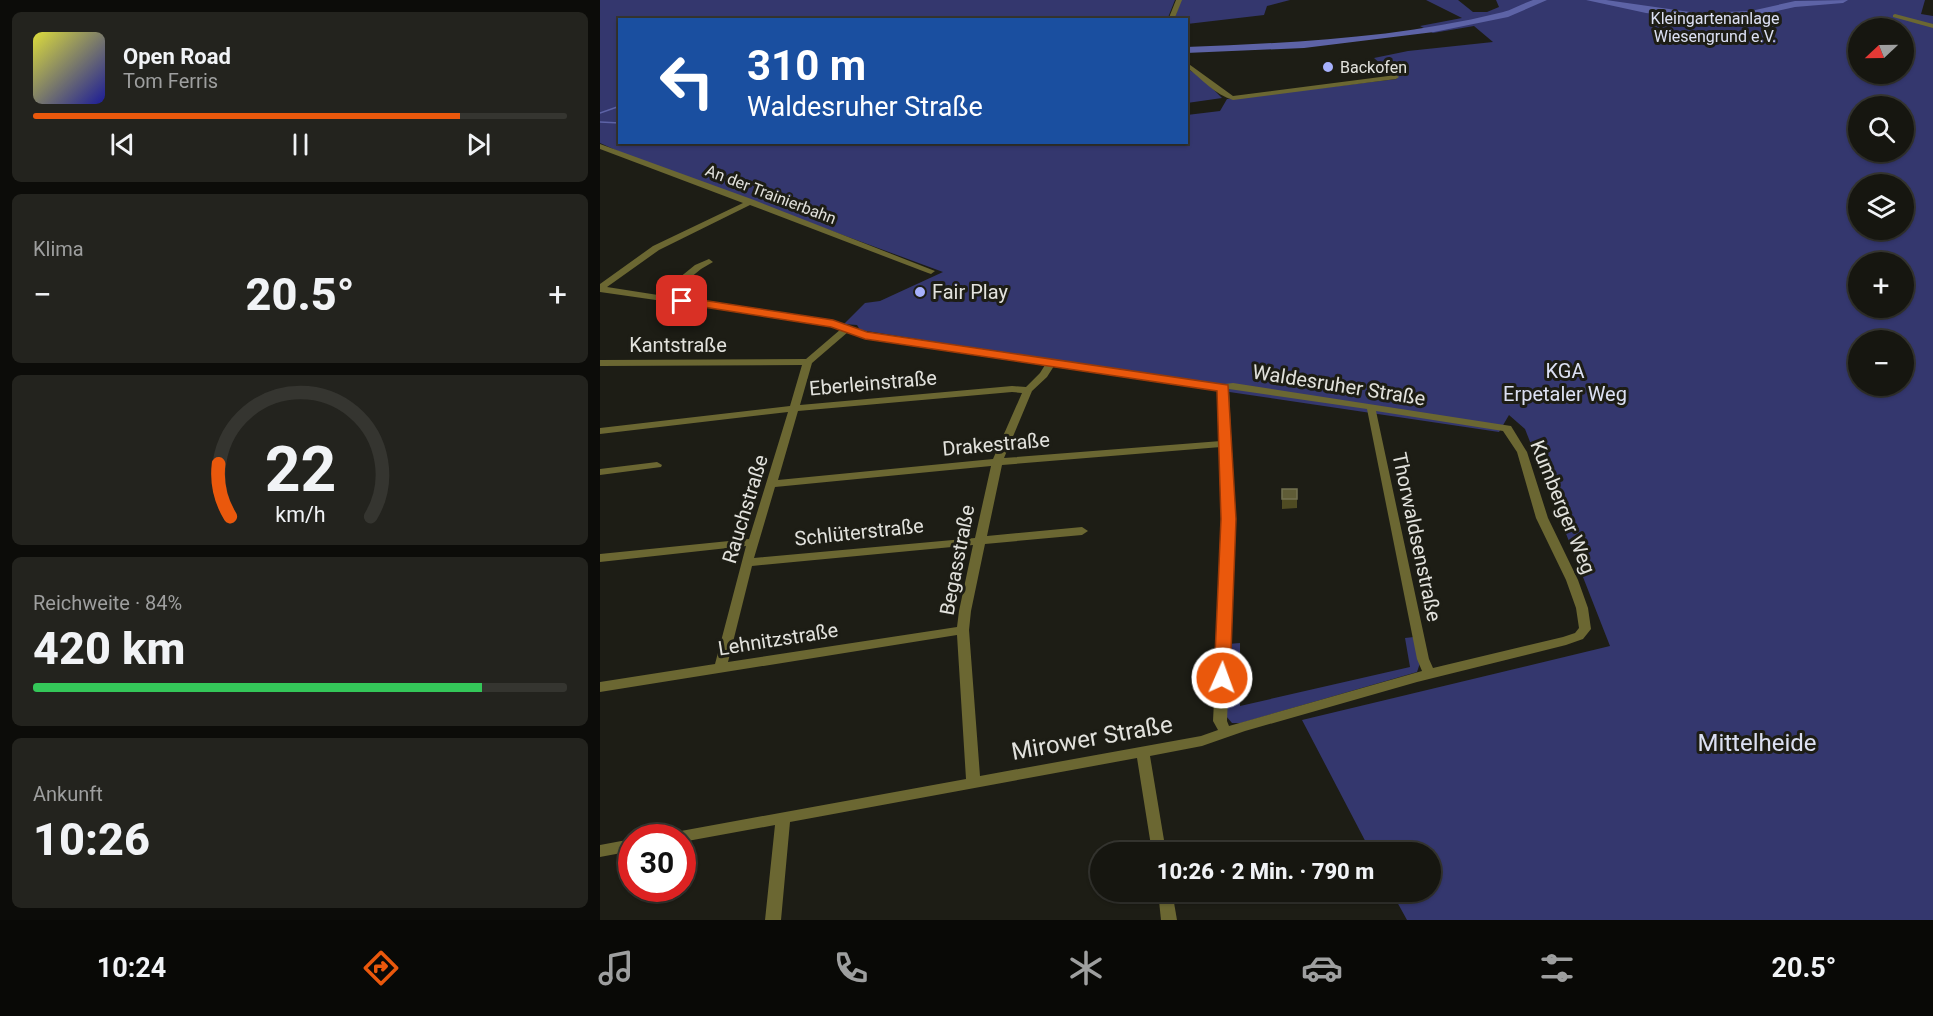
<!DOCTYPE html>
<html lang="de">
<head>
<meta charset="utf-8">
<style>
  :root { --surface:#161610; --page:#23231e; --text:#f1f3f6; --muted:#9e9f9f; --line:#353530; --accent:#ea580c }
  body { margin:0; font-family:Roboto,sans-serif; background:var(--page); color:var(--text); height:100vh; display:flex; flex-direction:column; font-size:22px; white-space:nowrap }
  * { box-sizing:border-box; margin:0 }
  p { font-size:20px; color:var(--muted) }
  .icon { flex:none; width:33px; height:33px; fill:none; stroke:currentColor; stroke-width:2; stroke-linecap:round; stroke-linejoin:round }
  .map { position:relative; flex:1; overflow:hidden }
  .drawer { display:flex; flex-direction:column; gap:12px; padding:12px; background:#0c0c09; width:600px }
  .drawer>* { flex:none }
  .guide { position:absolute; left:18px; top:18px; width:570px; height:126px; border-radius:0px; box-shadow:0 2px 4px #0004,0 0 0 2px var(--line); background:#1a4fa0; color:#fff; overflow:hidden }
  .needle { width:39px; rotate:248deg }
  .tools { position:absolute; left:1248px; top:18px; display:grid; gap:12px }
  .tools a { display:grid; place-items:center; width:66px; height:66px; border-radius:50%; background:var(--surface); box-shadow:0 2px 4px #0004,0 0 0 2px var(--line); font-size:30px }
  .speed { position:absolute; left:18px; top:824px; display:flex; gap:12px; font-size:30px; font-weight:700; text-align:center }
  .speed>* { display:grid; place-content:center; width:78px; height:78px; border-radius:50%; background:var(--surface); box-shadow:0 2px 4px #0004,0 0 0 2px var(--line); line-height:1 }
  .speed .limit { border:9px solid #d22; background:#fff; color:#111 }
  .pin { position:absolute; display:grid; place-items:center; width:51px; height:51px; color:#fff; margin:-26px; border-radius:12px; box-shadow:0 3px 9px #0006 }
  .me { position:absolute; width:66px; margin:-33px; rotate:2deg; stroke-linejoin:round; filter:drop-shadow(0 0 4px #0008) }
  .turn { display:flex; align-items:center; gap:21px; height:126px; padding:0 30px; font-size:27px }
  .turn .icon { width:78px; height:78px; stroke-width:2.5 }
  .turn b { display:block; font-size:42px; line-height:51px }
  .big { font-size:45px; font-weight:800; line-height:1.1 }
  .drawer .widget { flex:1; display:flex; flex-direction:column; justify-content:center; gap:9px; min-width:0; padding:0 21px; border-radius:9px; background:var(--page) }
  .drawer .dial { align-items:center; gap:0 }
  .dial svg { height:156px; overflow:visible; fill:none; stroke:var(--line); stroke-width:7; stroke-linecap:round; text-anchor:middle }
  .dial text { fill:var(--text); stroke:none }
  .song { display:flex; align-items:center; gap:18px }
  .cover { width:72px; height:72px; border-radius:9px; background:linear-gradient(135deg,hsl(60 70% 55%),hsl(240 70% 35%)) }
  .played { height:6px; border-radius:3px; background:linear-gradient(90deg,var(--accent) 80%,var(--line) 80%) }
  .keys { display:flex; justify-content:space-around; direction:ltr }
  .heat { display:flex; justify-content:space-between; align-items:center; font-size:33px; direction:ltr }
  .charge { height:9px; border-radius:4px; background:linear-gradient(90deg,#34c759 84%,var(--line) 0) }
  .trip { position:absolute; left:490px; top:842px; width:351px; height:60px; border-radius:30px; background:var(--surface); box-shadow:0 2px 4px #0004,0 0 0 2px var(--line); font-weight:800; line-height:60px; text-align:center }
  .tabs { display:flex; height:96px; justify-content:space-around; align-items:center; background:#090906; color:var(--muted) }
  .tabs .icon { width:42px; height:42px }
  .tabs .current { color:var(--accent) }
  .tabs b { font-size:27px; color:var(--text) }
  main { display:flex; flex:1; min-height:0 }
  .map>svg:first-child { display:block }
</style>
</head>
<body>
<main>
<section class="drawer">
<div class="widget">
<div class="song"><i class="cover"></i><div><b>Open Road</b><p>Tom Ferris</p></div></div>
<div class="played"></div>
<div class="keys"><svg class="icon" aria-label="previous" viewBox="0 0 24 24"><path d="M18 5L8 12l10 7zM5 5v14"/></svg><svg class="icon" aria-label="pause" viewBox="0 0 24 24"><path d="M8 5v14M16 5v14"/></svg><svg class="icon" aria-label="next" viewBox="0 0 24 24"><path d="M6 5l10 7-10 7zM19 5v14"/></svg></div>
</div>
<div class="widget"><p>Klima</p>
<div class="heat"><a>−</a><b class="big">20.5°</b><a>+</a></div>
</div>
<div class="widget dial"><svg viewBox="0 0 100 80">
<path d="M14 69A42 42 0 1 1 86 69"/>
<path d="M14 69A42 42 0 0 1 8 42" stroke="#ea580c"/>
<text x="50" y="56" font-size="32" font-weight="700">22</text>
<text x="50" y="72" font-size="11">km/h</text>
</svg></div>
<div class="widget"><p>Reichweite · 84%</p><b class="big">420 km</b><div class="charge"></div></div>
<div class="widget"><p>Ankunft</p><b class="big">10:26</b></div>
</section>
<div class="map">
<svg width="1333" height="920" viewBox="0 0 1333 920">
  <rect width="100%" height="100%" fill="#1d1d15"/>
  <g fill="#34376e" fill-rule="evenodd">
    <path d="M 0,0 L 575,0 L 567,20 L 20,20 L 20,142 L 356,142 L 360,145 L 375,142 L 586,142 L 587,115 L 620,111 L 627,99 L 797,79 L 774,58 L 808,51 L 893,42 L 874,26 L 833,33 L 820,26 L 862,18 L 826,0 L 858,0 L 873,12 L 887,12 L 899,7 L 896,0 L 1325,0 L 1321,14 L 1333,16 L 1333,920 L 807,920 L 791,891 L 831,891 L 831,852 L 771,852 L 702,720 L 1010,646 L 925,429 L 909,415 L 899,432 L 609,389 L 558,377 L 260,330 L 257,325 L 244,324 L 265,303 L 280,301 L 343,272 L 29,156 L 0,143 ZM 1258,28 L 1304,28 L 1304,74 L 1258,74 ZM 1258,106 L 1304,106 L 1304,152 L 1258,152 ZM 1258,184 L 1304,184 L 1304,230 L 1258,230 ZM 1258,262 L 1304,262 L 1304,308 L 1258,308 ZM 1258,340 L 1304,340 L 1304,386 L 1258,386 Z"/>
    <path d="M 581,0 L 690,0 L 667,6 L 664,15 L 587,24 L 586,20 L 574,20 Z"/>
    <path d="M 586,68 L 601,77 L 622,98 L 587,103 Z"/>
    <path d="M 814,637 L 820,663 L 817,672 L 641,723 L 632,723 L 626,716 L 628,644 L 640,643 L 640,706 L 810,667 L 805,638 Z"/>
  </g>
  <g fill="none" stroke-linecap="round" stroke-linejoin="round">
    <g stroke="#5d63a6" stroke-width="1.5">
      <path d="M 0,113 L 20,106"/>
      <path d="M 0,122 L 20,123"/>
    </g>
    <g fill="#5d63a6" fill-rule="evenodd">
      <path d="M 933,0 L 947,0 L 908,17 L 834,32 L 704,48 L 586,53 L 586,47 C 691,43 797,38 899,13 C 910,11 921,4 933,0 Z"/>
      <path d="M 986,0 L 1006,0 L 1097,13 L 1151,11 L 1195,1 L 1248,0 L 1243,3 L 1195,7 L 1151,17 L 1097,19 L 1046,13 Z"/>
    </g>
    <g fill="#6b6732" fill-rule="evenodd">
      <path d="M 576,0 L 582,0 L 574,20 L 568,20 Z"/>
      <path d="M 1295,14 L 1333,24 L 1333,28 L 1293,17 L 1293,15 Z"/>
      <path d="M 586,62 L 633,96 L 796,75 L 799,77 L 796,79 L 633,100 C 615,95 601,78 586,67 Z"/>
      <path d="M 0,144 L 154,200 L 335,271 L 331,274 L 328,273 L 150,205 L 59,250 L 7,287 L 58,295 L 95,265 L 109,259 L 113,262 L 101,269 L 68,296 L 233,320 L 267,333 L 616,385 L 633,383 L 911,426 L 927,452 L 948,518 L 978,580 L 988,608 L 991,629 L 983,639 L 966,645 L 817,682 L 645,731 L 602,746 L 550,756 L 566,852 L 552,852 L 537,758 L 190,822 L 181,920 L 165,920 L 175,825 L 82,842 L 82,837 L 68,837 L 70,833 L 366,779 L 357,635 L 0,692 L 0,682 L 115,664 L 146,546 L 0,562 L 0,554 L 149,539 L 188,412 L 0,434 L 0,428 L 190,406 L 202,365 L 0,366 L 0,360 L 206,359 L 241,329 L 231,325 L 0,292 L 0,284 L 53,246 L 143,203 L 0,149 ZM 248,332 L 265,338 L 445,365 L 440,373 L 426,387 L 412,386 L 200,405 L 212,363 ZM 454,366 L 619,391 L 621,441 L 404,458 L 432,391 L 447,377 ZM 629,389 L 767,409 L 817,659 L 822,671 L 629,726 L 627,721 L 635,519 ZM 412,392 L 422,393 L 393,459 L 178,480 L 198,411 ZM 776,411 L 903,431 L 917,452 L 936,518 L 966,580 L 976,608 L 979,628 L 975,633 L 963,637 L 833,668 L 829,659 ZM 621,447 L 623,519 L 613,721 L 618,730 L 601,736 L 380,776 L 369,630 L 371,611 L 385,544 L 482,535 L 488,531 L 482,527 L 387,536 L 402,465 ZM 391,466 L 375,538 L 154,558 L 175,487 ZM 373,545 L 359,611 L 357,627 L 128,662 L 152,566 Z"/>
      <path d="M 57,462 L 62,465 L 61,467 L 0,475 L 0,469 Z"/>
      <path d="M 32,839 L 32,851 L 0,857 L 0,845 Z"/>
      <path d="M 558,891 L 572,891 L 577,920 L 561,920 Z"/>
    </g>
  </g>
  <path fill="#4f4b22" d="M 682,489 L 697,489 L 697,508 L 682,509 Z"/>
  <rect fill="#5f5c36" stroke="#737150" stroke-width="1.5" x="682" y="489" width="15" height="10"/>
  <path fill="#ea580c" stroke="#983908" stroke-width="1.5" d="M 82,297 L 233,320 L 267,332 L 628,385 L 636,519 L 630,678 L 628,682 L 616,682 L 614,678 L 621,519 L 617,391 L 265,339 L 231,327 L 78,303 L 76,301 Z"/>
  <g fill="#a7b1fc" stroke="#1d1d15" stroke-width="2">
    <circle cx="728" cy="67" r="6"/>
    <circle cx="320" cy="292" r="6"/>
  </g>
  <g text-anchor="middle" stroke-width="6" stroke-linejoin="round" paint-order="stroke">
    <g font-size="16" fill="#dce0f3" stroke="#1d1d15">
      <text x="1115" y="24">Kleingartenanlage<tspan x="1115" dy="18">Wiesengrund e.V.</tspan></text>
    </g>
    <g font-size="16" fill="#e2e2dd" stroke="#1d1d15" text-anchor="start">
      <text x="740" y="73">Backofen</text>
    </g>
    <g font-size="16" fill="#e2e2dd" stroke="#1d1d15">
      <text transform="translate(171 194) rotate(21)" y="6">An der Trainierbahn</text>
    </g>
    <g font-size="20" fill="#e2e2dd" stroke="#1d1d15" text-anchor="start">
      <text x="332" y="299">Fair Play</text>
    </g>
    <g font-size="20" fill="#e2e2dd" stroke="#1d1d15">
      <text x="78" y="352">Kantstraße</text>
      <text transform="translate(273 383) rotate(-5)" y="7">Eberleinstraße</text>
      <text transform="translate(739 385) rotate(9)" y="7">Waldesruher Straße</text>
      <text transform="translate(396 444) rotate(-5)" y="7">Drakestraße</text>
      <text transform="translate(963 507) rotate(68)" y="7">Kumberger Weg</text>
      <text transform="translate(145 509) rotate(-73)" y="7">Rauchstraße</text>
      <text transform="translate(259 532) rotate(-6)" y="7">Schlüterstraße</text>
      <text transform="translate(817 537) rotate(78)" y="7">Thorwaldsenstraße</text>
      <text transform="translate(357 560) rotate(-79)" y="7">Begasstraße</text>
      <text transform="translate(178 639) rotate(-9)" y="7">Lehnitzstraße</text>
    </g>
    <g font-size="20" fill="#dce0f3" stroke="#1d1d15">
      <text x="965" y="378">KGA<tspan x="965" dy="23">Erpetaler Weg</tspan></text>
    </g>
    <g font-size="24" fill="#e2e2dd" stroke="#1d1d15">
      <text transform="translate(492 738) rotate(-10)" y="8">Mirower Straße</text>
    </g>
    <g font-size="24" fill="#dce0f3" stroke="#1d1d15">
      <text x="1157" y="751">Mittelheide</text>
    </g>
  </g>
</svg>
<div class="tools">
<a><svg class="needle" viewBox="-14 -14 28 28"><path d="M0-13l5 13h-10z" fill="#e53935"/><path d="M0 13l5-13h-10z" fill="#9e9f9f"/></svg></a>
<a><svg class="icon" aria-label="search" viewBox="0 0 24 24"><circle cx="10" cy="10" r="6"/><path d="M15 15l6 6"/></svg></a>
<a><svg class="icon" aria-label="layers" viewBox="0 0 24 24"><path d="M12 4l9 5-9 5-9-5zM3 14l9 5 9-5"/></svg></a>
<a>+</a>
<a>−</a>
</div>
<div class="speed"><div class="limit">30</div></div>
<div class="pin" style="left:82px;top:301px;background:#d93025"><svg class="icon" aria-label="arrive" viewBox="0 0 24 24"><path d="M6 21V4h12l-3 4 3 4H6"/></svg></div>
<svg class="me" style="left:622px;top:678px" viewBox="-20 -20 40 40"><circle r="17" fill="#ea580c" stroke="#fff" stroke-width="3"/><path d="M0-11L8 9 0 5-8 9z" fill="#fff"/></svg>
<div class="trip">10:26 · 2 Min. · 790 m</div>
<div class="guide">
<div class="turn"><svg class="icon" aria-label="left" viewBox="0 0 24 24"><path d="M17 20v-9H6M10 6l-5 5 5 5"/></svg><div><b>310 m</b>Waldesruher Straße</div></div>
</div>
</div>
</main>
<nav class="tabs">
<b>10:24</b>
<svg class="icon current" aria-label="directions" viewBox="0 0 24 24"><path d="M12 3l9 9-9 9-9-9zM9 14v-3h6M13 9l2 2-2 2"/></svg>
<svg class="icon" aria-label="music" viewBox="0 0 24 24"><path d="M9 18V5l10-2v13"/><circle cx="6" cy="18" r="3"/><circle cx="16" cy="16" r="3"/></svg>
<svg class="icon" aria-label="phone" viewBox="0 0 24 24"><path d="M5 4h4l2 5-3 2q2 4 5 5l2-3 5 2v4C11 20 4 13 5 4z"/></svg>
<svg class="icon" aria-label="climate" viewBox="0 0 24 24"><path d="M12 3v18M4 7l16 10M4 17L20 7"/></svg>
<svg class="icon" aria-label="car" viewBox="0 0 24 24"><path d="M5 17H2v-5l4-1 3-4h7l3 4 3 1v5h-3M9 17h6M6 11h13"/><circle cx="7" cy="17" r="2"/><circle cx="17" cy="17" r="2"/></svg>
<svg class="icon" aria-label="filters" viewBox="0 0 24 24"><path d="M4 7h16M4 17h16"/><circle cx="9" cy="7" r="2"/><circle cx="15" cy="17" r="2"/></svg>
<b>20.5°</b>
</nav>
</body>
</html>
